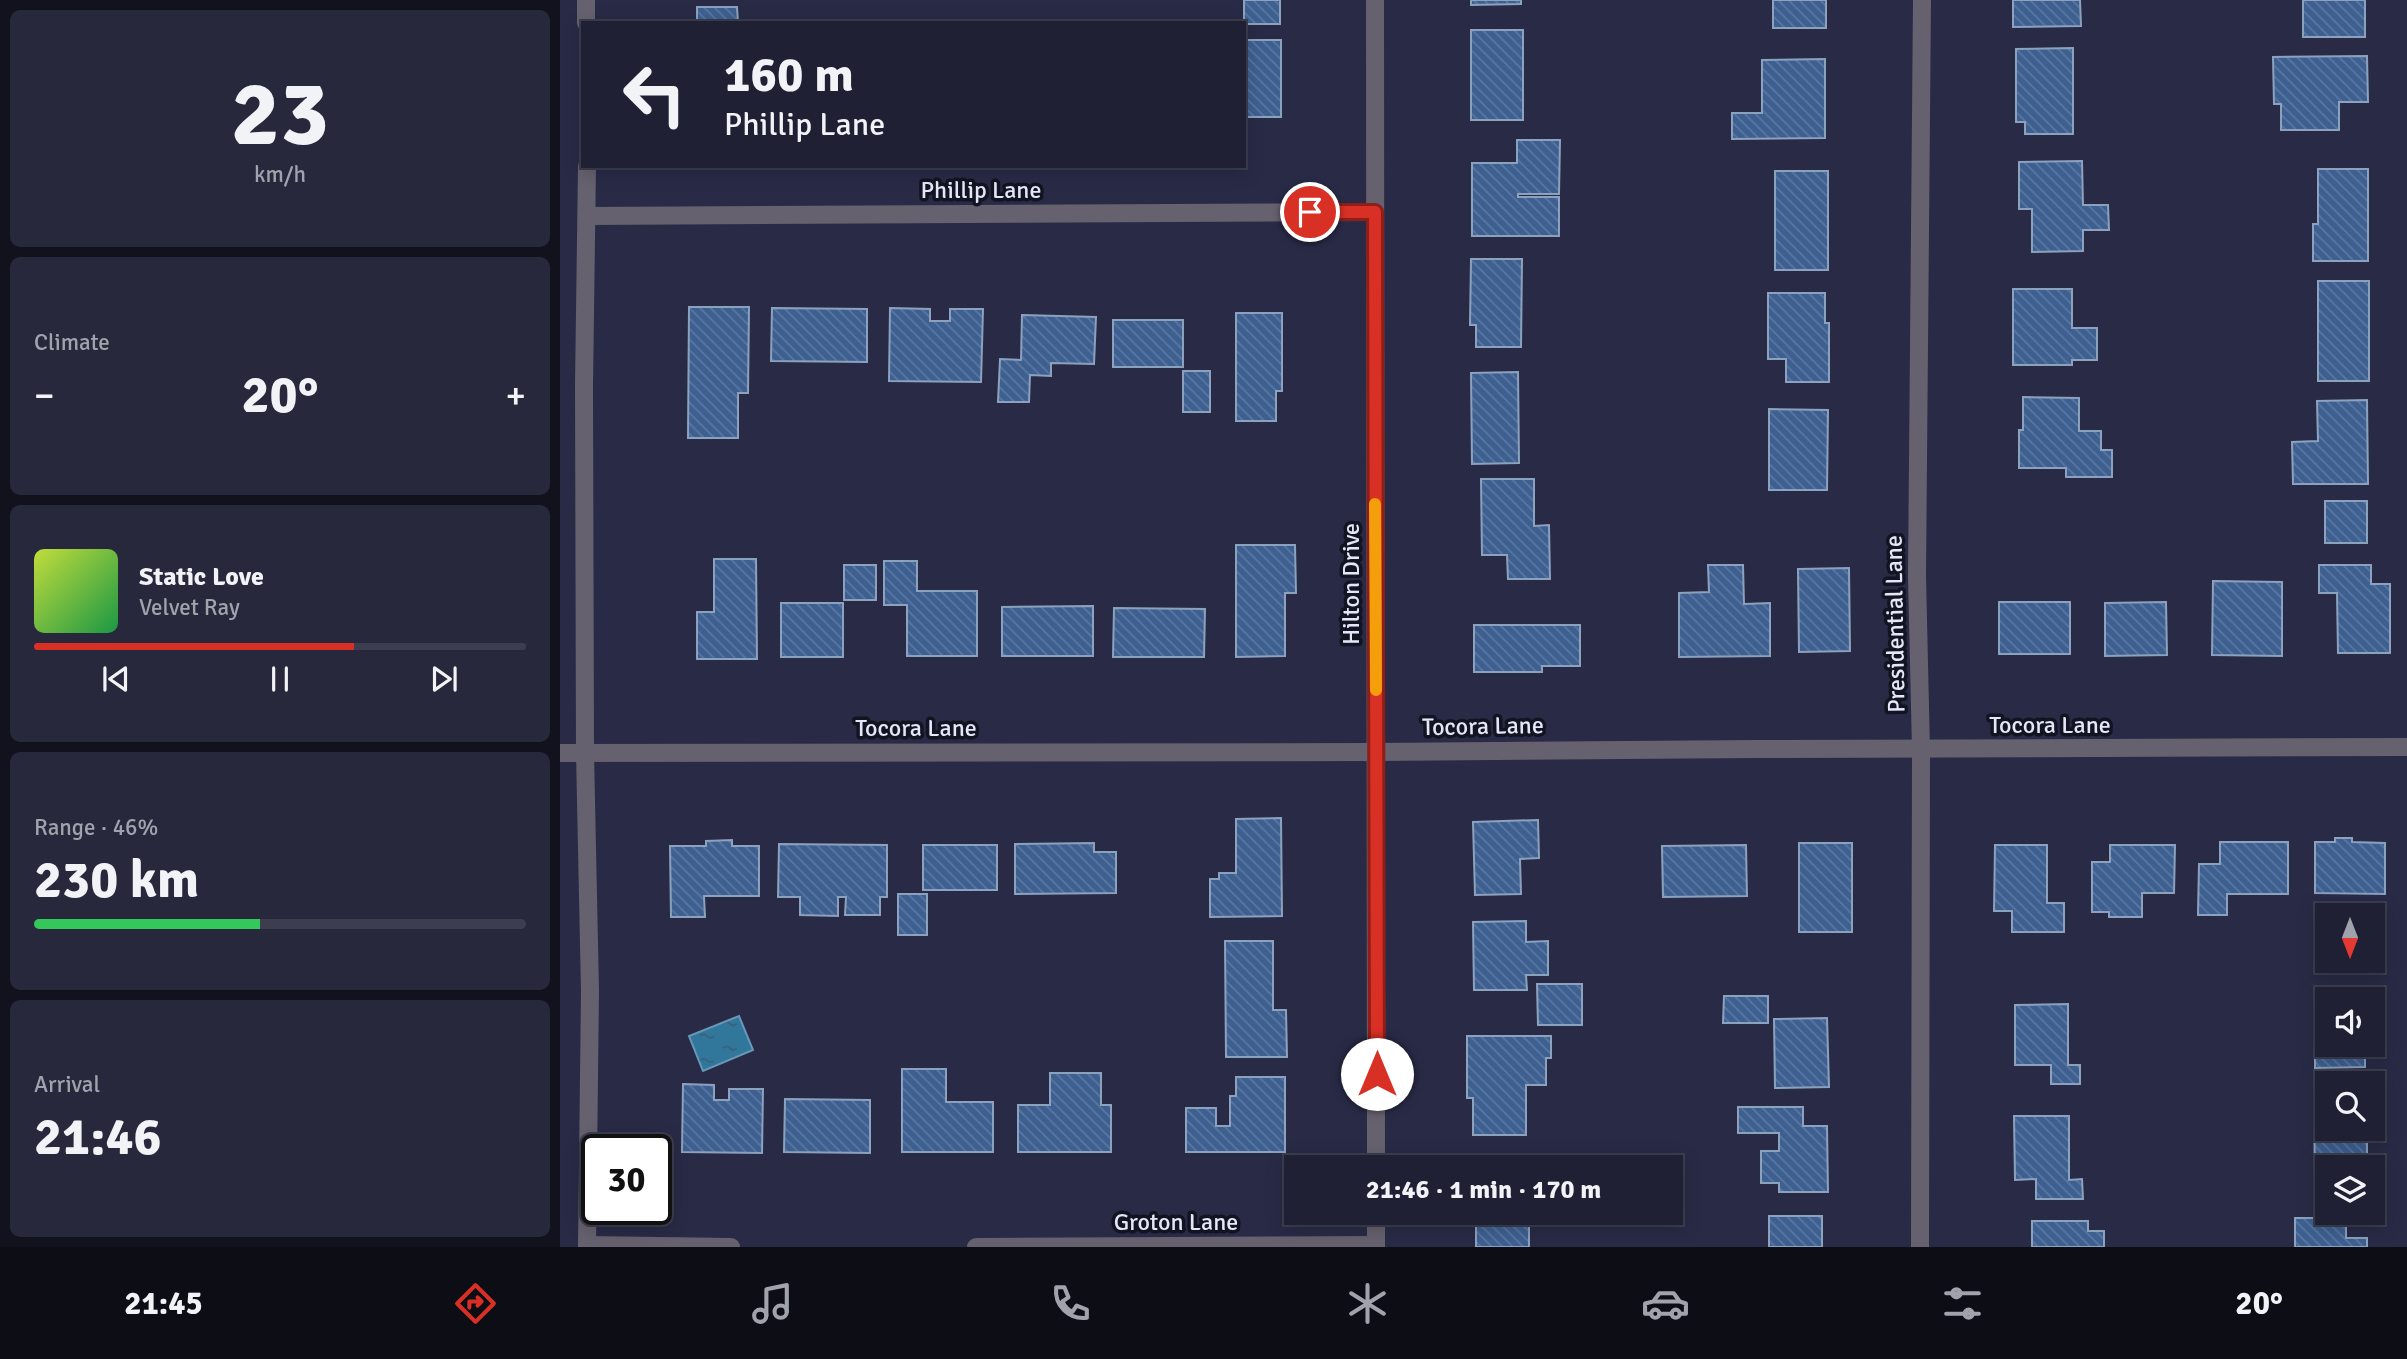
<!DOCTYPE html>
<html lang="en">
<head>
<meta charset="utf-8">
<style>
  :root { --surface:#1f2034; --page:#27283c; --text:#f1f3f6; --muted:#a1a3ac; --line:#3c3e4f; --accent:#d93025 }
  body { margin:0; font-family:Signika,sans-serif; background:var(--page); color:var(--text); height:100vh; display:flex; flex-direction:column; font-size:26px; white-space:nowrap }
  * { box-sizing:border-box; margin:0 }
  p { font-size:23px; color:var(--muted) }
  .icon { flex:none; width:38px; height:38px; fill:none; stroke:currentColor; stroke-width:2; stroke-linecap:round; stroke-linejoin:round }
  .map { position:relative; flex:1; overflow:hidden }
  .sheet { display:flex; flex-direction:column; gap:10px; padding:10px; background:#11121d; width:560px }
  .sheet>* { flex:none }
  .top-card { position:absolute; left:21px; top:21px; width:665px; height:147px; border-radius:0px; box-shadow:0 4px 18px #0003,0 0 0 2px var(--line); background:#1f2034; color:var(--text); overflow:hidden }
  .needle { width:46px; rotate:180deg }
  .controls { position:absolute; left:1755px; top:903px; display:grid; gap:14px }
  .controls a { display:grid; place-items:center; width:70px; height:70px; border-radius:0px; background:var(--surface); box-shadow:0 4px 18px #0003,0 0 0 2px var(--line); font-size:35px }
  .speed { position:absolute; left:21px; top:1134px; display:flex; gap:14px; font-size:35px; font-weight:700; text-align:center }
  .speed>* { display:grid; place-content:center; width:91px; height:91px; border-radius:50%; background:var(--surface); box-shadow:0 4px 18px #0003,0 0 0 2px var(--line); line-height:1 }
  .speed .limit { border:4px solid #111; border-radius:10px; background:#fff; color:#111 }
  .pin { position:absolute; display:grid; place-items:center; width:60px; height:60px; color:#fff; margin:-30px; border:4px solid #fff; border-radius:50%; box-shadow:0 2px 7px #0007 }
  .me { position:absolute; width:77px; margin:-38px; rotate:0deg; stroke-linejoin:round; filter:drop-shadow(0 0 5px #0008) }
  .turn { display:flex; align-items:center; gap:24px; height:147px; padding:0 28px; font-size:32px }
  .turn .icon { width:91px; height:91px; stroke-width:2.5 }
  .turn b { display:block; font-size:49px; line-height:60px }
  .big { font-size:52px; font-weight:700; line-height:1.1 }
  .sheet .widget { flex:1; display:flex; flex-direction:column; justify-content:center; gap:10px; min-width:0; padding:0 24px; border-radius:10px; background:var(--page) }
  .sheet .dial { align-items:center; gap:0 }
  .dial b { font-size:91px; line-height:1 }
  .song { display:flex; align-items:center; gap:21px }
  .cover { width:84px; height:84px; border-radius:10px; background:linear-gradient(135deg,hsl(70 70% 55%),hsl(140 70% 35%)) }
  .played { height:7px; border-radius:4px; background:linear-gradient(90deg,var(--accent) 65%,var(--line) 65%) }
  .keys { display:flex; justify-content:space-around; direction:ltr }
  .heat { display:flex; justify-content:space-between; align-items:center; font-size:38px; direction:ltr }
  .charge { height:10px; border-radius:5px; background:linear-gradient(90deg,#34c759 46%,var(--line) 0) }
  .trip { position:absolute; left:724px; top:1155px; width:399px; height:70px; border-radius:0px; background:var(--surface); box-shadow:0 4px 18px #0003,0 0 0 2px var(--line); font-weight:700; line-height:70px; text-align:center }
  .menu { display:flex; height:112px; justify-content:space-around; align-items:center; background:#0c0d15; color:var(--muted) }
  .menu .icon { width:49px; height:49px }
  .menu .selected { color:var(--accent) }
  .menu b { font-size:32px; color:var(--text) }
  main { display:flex; flex:1; min-height:0 }
  .map>svg:first-child { display:block }
</style>
</head>
<body>
<main>
<section class="sheet">
<div class="widget dial"><b>23</b><p>km/h</p></div>
<div class="widget"><p>Climate</p>
<div class="heat"><a>−</a><b class="big">20°</b><a>+</a></div>
</div>
<div class="widget">
<div class="song"><i class="cover"></i><div><b>Static Love</b><p>Velvet Ray</p></div></div>
<div class="played"></div>
<div class="keys"><svg class="icon" aria-label="previous" viewBox="0 0 24 24"><path d="M18 5L8 12l10 7zM5 5v14"/></svg><svg class="icon" aria-label="pause" viewBox="0 0 24 24"><path d="M8 5v14M16 5v14"/></svg><svg class="icon" aria-label="next" viewBox="0 0 24 24"><path d="M6 5l10 7-10 7zM19 5v14"/></svg></div>
</div>
<div class="widget"><p>Range · 46%</p><b class="big">230 km</b><div class="charge"></div></div>
<div class="widget"><p>Arrival</p><b class="big">21:46</b></div>
</section>
<div class="map">
<svg width="1847" height="1247" viewBox="0 0 1847 1247">
  <defs>
    <pattern id="water-ripples" width="26" height="14" patternUnits="userSpaceOnUse" patternTransform="scale(1.75)"><rect width="26" height="14" fill="#31779b"/><path d="M2 4q2-2 4 0t4 0M15 11q2-2 4 0t4 0" fill="none" stroke="#3a6077"/></pattern>
    <pattern id="building-back-hatch" width="6" height="6" patternUnits="userSpaceOnUse" patternTransform="scale(1.75)"><rect width="6" height="6" fill="#3e6091"/><path d="M-1 5l2 2M0 0l6 6M5-1l2 2" fill="none" stroke="#5a77a1"/></pattern>
  </defs>
  <rect width="100%" height="100%" fill="#292a46"/>
  <path fill="url(#water-ripples)" stroke="#6798b7" stroke-width="2" d="M 179,1016 L 193,1050 L 143,1071 L 129,1036 Z"/>
  <g fill="url(#building-back-hatch)" stroke="#8ca1be" stroke-width="2">
    <rect x="684" y="0" width="36" height="24"/>
    <path d="M 911,0 L 961,0 L 961,4 L 911,5 Z"/>
    <rect x="1213" y="0" width="53" height="28"/>
    <path d="M 1453,0 L 1520,0 L 1521,26 L 1453,27 Z"/>
    <rect x="1743" y="0" width="62" height="37"/>
    <path d="M 137,7 L 177,7 L 178,23 L 137,23 Z"/>
    <rect x="911" y="30" width="52" height="90"/>
    <rect x="684" y="40" width="37" height="77"/>
    <path d="M 1513,48 L 1513,134 L 1465,134 L 1465,122 L 1456,122 L 1456,49 Z"/>
    <path d="M 1807,56 L 1808,102 L 1779,102 L 1779,130 L 1721,130 L 1721,104 L 1714,104 L 1713,57 Z"/>
    <path d="M 1265,59 L 1265,138 L 1172,139 L 1172,113 L 1202,113 L 1202,60 Z"/>
    <path d="M 957,140 L 1000,140 L 999,194 L 958,194 L 958,197 L 999,197 L 999,236 L 912,236 L 912,163 L 957,163 Z"/>
    <path d="M 1522,161 L 1523,205 L 1548,205 L 1549,230 L 1523,230 L 1523,251 L 1472,252 L 1472,209 L 1459,209 L 1459,162 Z"/>
    <path d="M 1758,169 L 1808,169 L 1808,261 L 1753,261 L 1753,224 L 1758,224 Z"/>
    <rect x="1215" y="171" width="53" height="99"/>
    <path d="M 911,259 L 962,259 L 961,347 L 916,347 L 916,325 L 910,325 Z"/>
    <rect x="1758" y="281" width="51" height="100"/>
    <path d="M 1453,289 L 1512,289 L 1512,328 L 1537,328 L 1537,360 L 1512,360 L 1512,365 L 1453,365 Z"/>
    <path d="M 1208,293 L 1265,293 L 1265,323 L 1269,323 L 1269,382 L 1226,382 L 1226,359 L 1208,359 Z"/>
    <path d="M 129,307 L 189,307 L 188,393 L 178,393 L 178,438 L 128,438 Z"/>
    <path d="M 212,308 L 307,309 L 307,362 L 211,361 Z"/>
    <path d="M 330,308 L 370,309 L 370,321 L 390,321 L 390,309 L 423,309 L 421,382 L 329,381 Z"/>
    <path d="M 676,313 L 722,313 L 722,391 L 716,391 L 716,421 L 676,421 Z"/>
    <path d="M 462,315 L 536,317 L 534,364 L 491,363 L 491,376 L 470,375 L 469,402 L 438,402 L 440,359 L 461,360 Z"/>
    <rect x="553" y="320" width="70" height="47"/>
    <rect x="623" y="371" width="27" height="41"/>
    <path d="M 958,372 L 959,463 L 912,464 L 911,373 Z"/>
    <path d="M 1463,397 L 1519,398 L 1519,431 L 1541,431 L 1541,450 L 1552,450 L 1552,477 L 1506,477 L 1506,468 L 1459,468 L 1459,430 L 1463,430 Z"/>
    <path d="M 1807,400 L 1808,484 L 1733,484 L 1732,442 L 1758,441 L 1757,401 Z"/>
    <path d="M 1209,409 L 1268,410 L 1267,490 L 1209,490 Z"/>
    <path d="M 921,479 L 974,479 L 974,526 L 989,525 L 990,579 L 948,579 L 947,555 L 922,555 Z"/>
    <rect x="1765" y="501" width="42" height="42"/>
    <path d="M 676,545 L 735,545 L 736,593 L 725,593 L 725,656 L 676,657 Z"/>
    <path d="M 154,559 L 196,559 L 197,659 L 137,659 L 137,612 L 154,612 Z"/>
    <path d="M 324,561 L 357,561 L 357,591 L 417,591 L 417,656 L 347,656 L 347,605 L 324,605 Z"/>
    <rect x="284" y="565" width="32" height="35"/>
    <path d="M 1148,565 L 1183,565 L 1184,604 L 1210,603 L 1210,656 L 1119,657 L 1119,593 L 1149,592 Z"/>
    <path d="M 1759,565 L 1811,565 L 1811,584 L 1830,584 L 1830,653 L 1778,653 L 1777,593 L 1759,593 Z"/>
    <path d="M 1289,568 L 1290,651 L 1239,652 L 1238,569 Z"/>
    <path d="M 1653,581 L 1722,582 L 1722,656 L 1652,655 Z"/>
    <rect x="1439" y="602" width="71" height="52"/>
    <path d="M 1606,602 L 1607,655 L 1545,656 L 1545,603 Z"/>
    <rect x="221" y="603" width="62" height="54"/>
    <path d="M 533,606 L 533,656 L 442,656 L 442,607 Z"/>
    <path d="M 554,608 L 645,609 L 644,657 L 553,657 Z"/>
    <path d="M 914,625 L 1020,625 L 1020,666 L 982,666 L 982,672 L 914,672 Z"/>
    <path d="M 721,818 L 722,916 L 650,917 L 650,879 L 659,879 L 659,873 L 676,873 L 676,819 Z"/>
    <path d="M 978,820 L 979,858 L 960,859 L 961,894 L 915,895 L 913,822 Z"/>
    <path d="M 1775,838 L 1792,838 L 1792,842 L 1825,843 L 1825,894 L 1755,893 L 1755,842 L 1775,842 Z"/>
    <path d="M 172,840 L 172,846 L 199,846 L 199,896 L 144,896 L 145,917 L 111,917 L 110,846 L 146,846 L 146,841 Z"/>
    <path d="M 1660,842 L 1728,842 L 1728,894 L 1667,894 L 1667,915 L 1638,915 L 1639,864 L 1660,864 Z"/>
    <path d="M 534,843 L 534,852 L 556,852 L 556,893 L 455,894 L 455,844 Z"/>
    <rect x="1239" y="843" width="53" height="89"/>
    <path d="M 219,844 L 327,845 L 327,897 L 320,897 L 320,915 L 285,915 L 286,897 L 278,897 L 278,916 L 240,915 L 240,897 L 218,897 Z"/>
    <rect x="363" y="845" width="74" height="45"/>
    <path d="M 1186,845 L 1187,896 L 1103,897 L 1102,846 Z"/>
    <path d="M 1435,845 L 1487,845 L 1487,903 L 1504,903 L 1504,932 L 1452,932 L 1452,911 L 1434,911 Z"/>
    <path d="M 1550,845 L 1615,845 L 1614,893 L 1582,893 L 1582,917 L 1549,917 L 1549,912 L 1532,912 L 1532,862 L 1550,862 Z"/>
    <rect x="338" y="894" width="29" height="41"/>
    <path d="M 966,921 L 966,942 L 988,941 L 988,975 L 966,975 L 967,990 L 914,990 L 913,922 Z"/>
    <path d="M 665,941 L 713,941 L 713,1010 L 726,1010 L 727,1057 L 666,1057 Z"/>
    <path d="M 977,984 L 1022,984 L 1022,1025 L 978,1025 Z"/>
    <path d="M 1164,996 L 1208,996 L 1208,1023 L 1163,1023 Z"/>
    <path d="M 1755,1003 L 1768,1003 L 1768,1045 L 1805,1045 L 1805,1067 L 1755,1068 Z"/>
    <path d="M 1508,1004 L 1508,1065 L 1520,1065 L 1520,1084 L 1491,1084 L 1491,1065 L 1455,1065 L 1455,1005 Z"/>
    <path d="M 1267,1018 L 1269,1087 L 1215,1088 L 1214,1019 Z"/>
    <path d="M 907,1036 L 991,1036 L 991,1058 L 986,1058 L 986,1085 L 966,1085 L 966,1135 L 913,1135 L 913,1098 L 907,1098 Z"/>
    <path d="M 342,1069 L 386,1069 L 386,1102 L 433,1102 L 433,1152 L 342,1152 Z"/>
    <path d="M 490,1073 L 541,1073 L 541,1105 L 551,1105 L 551,1152 L 458,1152 L 458,1105 L 490,1105 Z"/>
    <path d="M 676,1077 L 725,1077 L 725,1152 L 626,1152 L 626,1108 L 656,1108 L 656,1126 L 670,1126 L 670,1096 L 676,1096 Z"/>
    <path d="M 123,1084 L 154,1085 L 154,1100 L 169,1100 L 169,1089 L 203,1089 L 202,1153 L 122,1152 Z"/>
    <path d="M 225,1099 L 310,1100 L 310,1153 L 224,1152 Z"/>
    <path d="M 1178,1107 L 1243,1107 L 1243,1126 L 1267,1126 L 1268,1192 L 1219,1192 L 1219,1183 L 1201,1183 L 1201,1151 L 1219,1151 L 1219,1133 L 1178,1133 Z"/>
    <path d="M 1754,1108 L 1768,1108 L 1768,1129 L 1807,1129 L 1807,1167 L 1768,1167 L 1768,1178 L 1755,1178 Z"/>
    <path d="M 1454,1116 L 1509,1116 L 1509,1180 L 1522,1179 L 1523,1199 L 1476,1199 L 1476,1179 L 1455,1180 Z"/>
    <rect x="916" y="1156" width="53" height="11"/>
    <rect x="916" y="1213" width="53" height="34"/>
    <rect x="1209" y="1216" width="53" height="31"/>
    <path d="M 1735,1218 L 1786,1218 L 1786,1238 L 1807,1238 L 1807,1247 L 1735,1247 Z"/>
    <path d="M 1472,1221 L 1528,1221 L 1528,1231 L 1544,1231 L 1544,1247 L 1472,1247 Z"/>
  </g>
  <g fill="none" stroke-linecap="round" stroke-linejoin="round">
    <g stroke="#66616e" stroke-width="18">
      <path d="M 26,0 L 26,23"/>
      <path d="M 815,0 L 816,1167"/>
      <path d="M 27,166 L 24,385 L 25,753 L 30,991 L 27,1247"/>
      <path d="M 27,216 L 815,212"/>
      <path d="M 0,753 L 816,752 L 1197,749 L 1847,747"/>
      <path d="M 27,1245 L 171,1247"/>
      <path d="M 416,1247 L 816,1245"/>
      <path d="M 816,1247 L 816,1213"/>
      <path d="M 1360,1247 L 1361,750 L 1357,576 L 1362,0"/>
    </g>
  </g>
  <g fill="none" stroke-linecap="round" stroke-linejoin="round">
    <defs>
      <path id="route" d="M 750,212 L 815,212 L 817,1074"/>
    </defs>
    <use href="#route" stroke="#8d1f18" stroke-width="18"/>
    <use href="#route" stroke="#d93025" stroke-width="12"/>
    <path stroke="#f59e0b" stroke-width="12" d="M 815,504 L 816,690"/>
  </g>
  <g text-anchor="middle" stroke-width="7" stroke-linejoin="round" paint-order="stroke">
    <g font-size="24" fill="#e4e6f9" stroke="#131421">
      <text x="421" y="198">Phillip Lane</text>
      <text transform="translate(791 584) rotate(-90)" y="8">Hilton Drive</text>
      <text transform="translate(1335 624) rotate(-91)" y="8">Presidential Lane</text>
      <text x="1490" y="733">Tocora Lane</text>
      <text transform="translate(923 726) rotate(-1)" y="8">Tocora Lane</text>
      <text x="356" y="736">Tocora Lane</text>
      <text x="616" y="1230">Groton Lane</text>
    </g>
  </g>
</svg>
<div class="controls">
<a><svg class="needle" viewBox="-14 -14 28 28"><path d="M0-13l5 13h-10z" fill="#e53935"/><path d="M0 13l5-13h-10z" fill="#a1a3ac"/></svg></a>
<a><svg class="icon" aria-label="sound" viewBox="0 0 24 24"><path d="M4 9h4l5-4v14l-5-4H4zM17 9q2 3 0 6"/></svg></a>
<a><svg class="icon" aria-label="search" viewBox="0 0 24 24"><circle cx="10" cy="10" r="6"/><path d="M15 15l6 6"/></svg></a>
<a><svg class="icon" aria-label="layers" viewBox="0 0 24 24"><path d="M12 4l9 5-9 5-9-5zM3 14l9 5 9-5"/></svg></a>
</div>
<div class="speed"><div class="limit">30</div></div>
<div class="pin" style="left:750px;top:212px;background:#d93025"><svg class="icon" aria-label="arrive" viewBox="0 0 24 24"><path d="M6 21V4h12l-3 4 3 4H6"/></svg></div>
<svg class="me" style="left:817px;top:1074px" viewBox="-20 -20 40 40"><circle r="19" fill="#fff"/><path d="M0-13L10 11 0 6-10 11z" fill="#d93025"/></svg>
<div class="trip">21:46 · 1 min · 170 m</div>
<div class="top-card">
<div class="turn"><svg class="icon" aria-label="left" viewBox="0 0 24 24"><path d="M17 20v-9H6M10 6l-5 5 5 5"/></svg><div><b>160 m</b>Phillip Lane</div></div>
</div>
</div>
</main>
<nav class="menu">
<b>21:45</b>
<svg class="icon selected" aria-label="directions" viewBox="0 0 24 24"><path d="M12 3l9 9-9 9-9-9zM9 14v-3h6M13 9l2 2-2 2"/></svg>
<svg class="icon" aria-label="music" viewBox="0 0 24 24"><path d="M9 18V5l10-2v13"/><circle cx="6" cy="18" r="3"/><circle cx="16" cy="16" r="3"/></svg>
<svg class="icon" aria-label="phone" viewBox="0 0 24 24"><path d="M5 4h4l2 5-3 2q2 4 5 5l2-3 5 2v4C11 20 4 13 5 4z"/></svg>
<svg class="icon" aria-label="climate" viewBox="0 0 24 24"><path d="M12 3v18M4 7l16 10M4 17L20 7"/></svg>
<svg class="icon" aria-label="car" viewBox="0 0 24 24"><path d="M5 17H2v-5l4-1 3-4h7l3 4 3 1v5h-3M9 17h6M6 11h13"/><circle cx="7" cy="17" r="2"/><circle cx="17" cy="17" r="2"/></svg>
<svg class="icon" aria-label="filters" viewBox="0 0 24 24"><path d="M4 7h16M4 17h16"/><circle cx="9" cy="7" r="2"/><circle cx="15" cy="17" r="2"/></svg>
<b>20°</b>
</nav>
</body>
</html>
